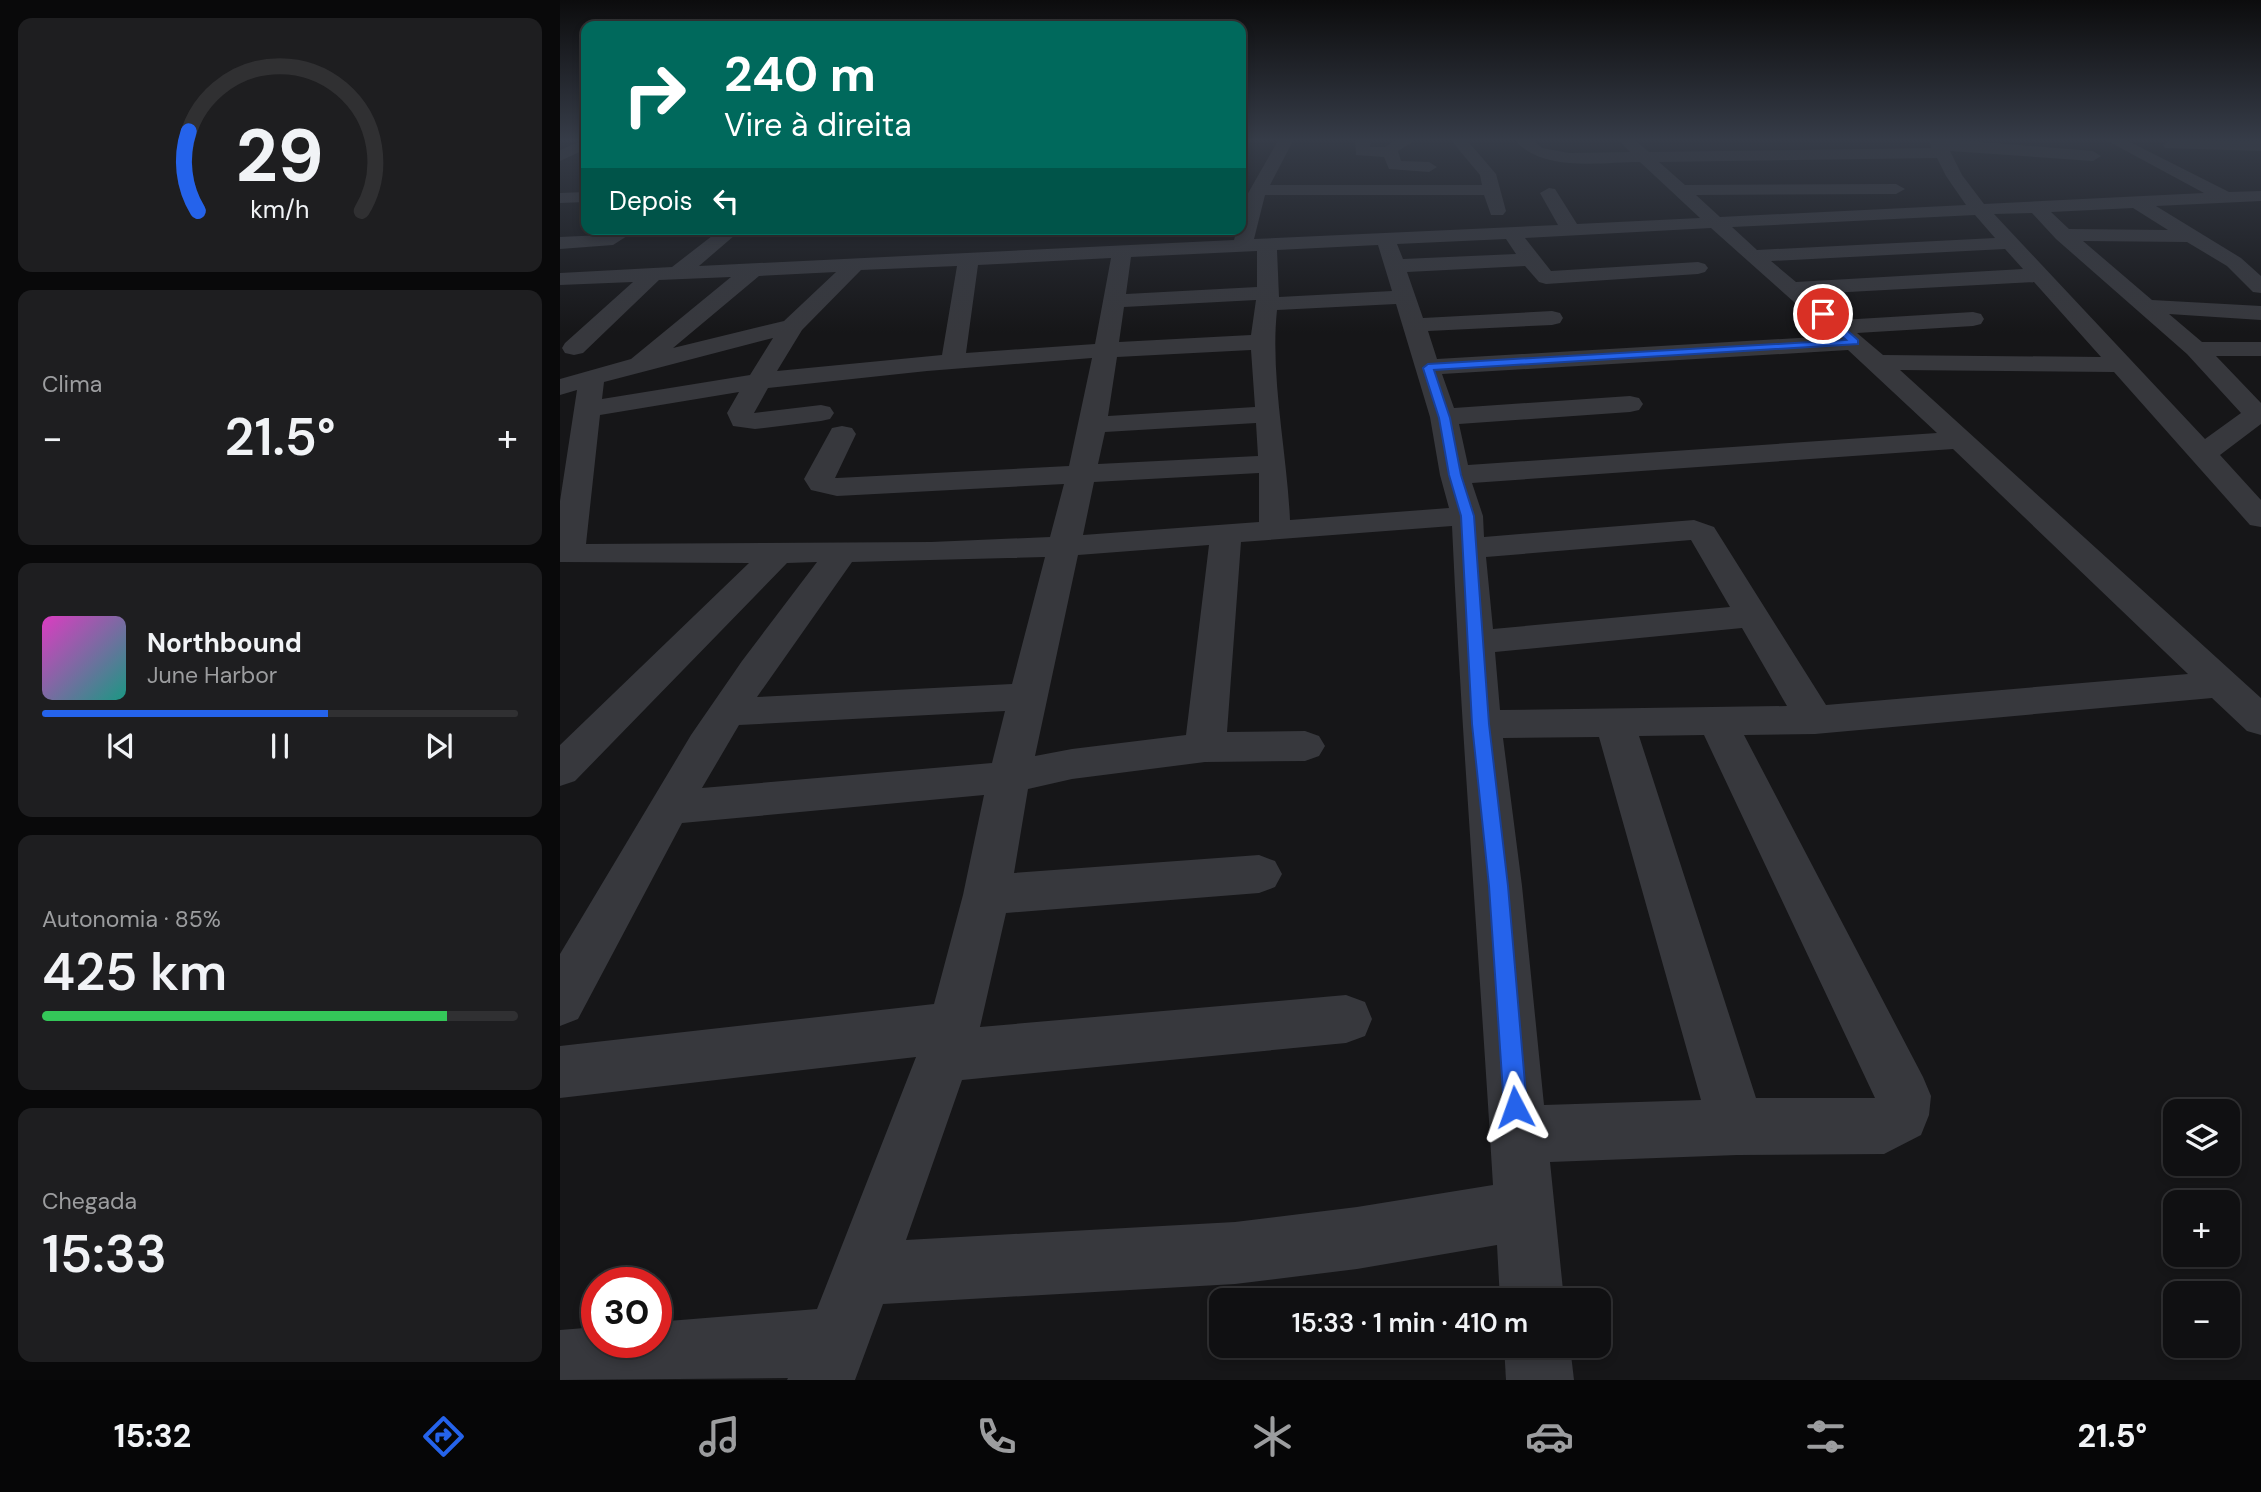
<!DOCTYPE html>
<html lang="pt">
<head>
<meta charset="utf-8">
<style>
  :root { --surface:#101012; --page:#1e1e20; --text:#f1f3f6; --muted:#9c9d9f; --line:#303032; --accent:#2563eb }
  body { margin:0; font-family:"DM Sans",sans-serif; background:var(--page); color:var(--text); height:100vh; display:flex; flex-direction:column; font-size:26px; white-space:nowrap }
  * { box-sizing:border-box; margin:0 }
  p { font-size:23px; color:var(--muted) }
  .icon { flex:none; width:38px; height:38px; fill:none; stroke:currentColor; stroke-width:2; stroke-linecap:round; stroke-linejoin:round }
  .map { position:relative; flex:1; overflow:hidden }
  .details { display:flex; flex-direction:column; gap:18px; padding:18px; background:#09090a; width:560px }
  .details>* { flex:none }
  .banner { position:absolute; left:21px; top:21px; width:665px; height:214px; border-radius:14px; box-shadow:0 4px 10px #0003,0 0 0 2px var(--line); background:#00695c; color:#fff; overflow:hidden }
  .fabs { position:absolute; left:1603px; top:1099px; display:grid; gap:14px }
  .fabs a { display:grid; place-items:center; width:77px; height:77px; border-radius:14px; background:var(--surface); box-shadow:0 4px 10px #0003,0 0 0 2px var(--line); font-size:35px }
  .speed { position:absolute; left:21px; top:1267px; display:flex; gap:14px; font-size:35px; font-weight:700; text-align:center }
  .speed>* { display:grid; place-content:center; width:91px; height:91px; border-radius:50%; background:var(--surface); box-shadow:0 4px 10px #0003,0 0 0 2px var(--line); line-height:1 }
  .speed .limit { border:10px solid #d22; background:#fff; color:#111 }
  .pin { position:absolute; display:grid; place-items:center; width:60px; height:60px; color:#fff; margin:-30px; border:4px solid #fff; border-radius:50%; box-shadow:0 2px 7px #0007 }
  .me { position:absolute; width:77px; margin:-38px; rotate:356deg; stroke-linejoin:round; filter:drop-shadow(0 0 5px #0008) }
  .turn { display:flex; align-items:center; gap:24px; height:147px; padding:0 28px; font-size:32px }
  .turn .icon { width:91px; height:91px; stroke-width:2.5 }
  .turn b { display:block; font-size:49px; line-height:60px }
  .then { display:flex; align-items:center; height:66px; padding:0 28px; background:#0003; gap:14px; font-size:26px }
  .big { font-size:52px; font-weight:600; line-height:1.1 }
  .details .widget { flex:1; display:flex; flex-direction:column; justify-content:center; gap:10px; min-width:0; padding:0 24px; border-radius:14px; background:var(--page) }
  .details .dial { align-items:center; gap:0 }
  .dial svg { height:182px; overflow:visible; fill:none; stroke:var(--line); stroke-width:7; stroke-linecap:round; text-anchor:middle }
  .dial text { fill:var(--text); stroke:none }
  .song { display:flex; align-items:center; gap:21px }
  .cover { width:84px; height:84px; border-radius:10px; background:linear-gradient(135deg,hsl(310 70% 55%),hsl(170 70% 35%)) }
  .played { height:7px; border-radius:4px; background:linear-gradient(90deg,var(--accent) 60%,var(--line) 60%) }
  .keys { display:flex; justify-content:space-around; direction:ltr }
  .heat { display:flex; justify-content:space-between; align-items:center; font-size:38px; direction:ltr }
  .charge { height:10px; border-radius:5px; background:linear-gradient(90deg,#34c759 85%,var(--line) 0) }
  .trip { position:absolute; left:649px; top:1288px; width:402px; height:70px; border-radius:14px; background:var(--surface); box-shadow:0 4px 10px #0003,0 0 0 2px var(--line); font-weight:600; line-height:70px; text-align:center }
  .dock { display:flex; height:112px; justify-content:space-around; align-items:center; background:#060607; color:var(--muted) }
  .dock .icon { width:49px; height:49px }
  .dock .on { color:var(--accent) }
  .dock b { font-size:32px; color:var(--text) }
  main { display:flex; flex:1; min-height:0 }
  .map>svg:first-child { display:block }
</style>
</head>
<body>
<main>
<section class="details">
<div class="widget dial"><svg viewBox="0 0 100 80">
<path d="M14 69A42 42 0 1 1 86 69"/>
<path d="M14 69A42 42 0 0 1 10 34" stroke="#2563eb"/>
<text x="50" y="56" font-size="32" font-weight="700">29</text>
<text x="50" y="72" font-size="11">km/h</text>
</svg></div>
<div class="widget"><p>Clima</p>
<div class="heat"><a>−</a><b class="big">21.5°</b><a>+</a></div>
</div>
<div class="widget">
<div class="song"><i class="cover"></i><div><b>Northbound</b><p>June Harbor</p></div></div>
<div class="played"></div>
<div class="keys"><svg class="icon" aria-label="previous" viewBox="0 0 24 24"><path d="M18 5L8 12l10 7zM5 5v14"/></svg><svg class="icon" aria-label="pause" viewBox="0 0 24 24"><path d="M8 5v14M16 5v14"/></svg><svg class="icon" aria-label="next" viewBox="0 0 24 24"><path d="M6 5l10 7-10 7zM19 5v14"/></svg></div>
</div>
<div class="widget"><p>Autonomia · 85%</p><b class="big">425 km</b><div class="charge"></div></div>
<div class="widget"><p>Chegada</p><b class="big">15:33</b></div>
</section>
<div class="map">
<svg width="1701" height="1380" viewBox="0 0 1701 1380">
  <rect width="100%" height="100%" fill="#161618"/>
  <g fill="none" stroke-linecap="round" stroke-linejoin="round">
    <g fill="#37383d" fill-rule="evenodd">
      <path d="M 26,139 L 26,149 L 0,161 L 0,150 Z"/>
      <path d="M 719,139 L 734,139 L 710,185 L 922,185 L 920,175 L 890,139 L 906,139 L 936,174 L 946,211 L 943,215 L 931,215 L 924,195 L 705,195 L 694,239 L 998,225 L 980,193 L 989,188 L 995,189 L 1017,224 L 1140,218 L 1080,162 C 1040,162 982,173 954,139 L 971,139 L 982,148 L 1009,153 L 1070,152 L 1058,139 L 1074,139 L 1089,152 L 1371,148 L 1369,139 L 1384,139 L 1533,151 L 1541,156 L 1533,161 L 1390,151 L 1402,175 L 1424,204 L 1644,193 L 1544,139 L 1564,139 L 1669,192 L 1701,191 L 1701,201 L 1596,206 L 1681,258 L 1701,276 L 1701,293 L 1693,292 L 1667,266 L 1627,242 L 1523,241 L 1592,300 L 1701,306 L 1701,320 L 1609,314 L 1642,342 L 1701,342 L 1701,356 L 1656,356 L 1701,403 L 1701,424 L 1660,455 L 1701,500 L 1701,527 L 1690,525 L 1554,372 L 1340,370 L 1701,698 L 1701,735 L 1687,731 L 1652,698 L 1255,734 L 1184,735 L 1363,1077 L 1371,1096 L 1369,1115 L 1361,1135 L 1324,1154 L 1177,1155 L 990,1162 L 1004,1300 L 940,1300 L 937,1245 L 797,1269 L 675,1284 L 323,1304 L 295,1380 L 227,1380 L 228,1378 L 0,1380 L 0,1330 L 37,1327 L 37,1342 L 96,1342 L 96,1322 L 257,1309 L 356,1057 L 0,1098 L 0,1046 L 374,1004 L 403,895 L 424,795 L 122,823 L 18,1019 L 0,1026 L 0,954 L 131,735 L 182,661 L 257,562 L 227,563 L 15,781 L 0,786 L 0,745 L 189,563 L 0,562 L 0,501 L 17,390 L 0,395 L 0,379 L 71,359 L 171,277 L 99,280 L 23,353 L 14,355 L 5,353 L 2,348 L 5,343 L 73,282 L 0,285 L 0,273 L 112,267 L 161,229 L 182,229 L 139,266 L 674,240 L 677,229 L 681,229 L 683,202 ZM 1377,158 L 1386,176 L 1406,205 L 1160,217 L 1136,195 L 1336,194 L 1345,189 L 1336,184 L 1125,185 L 1099,162 ZM 1573,208 L 1608,230 L 1509,229 L 1491,212 ZM 1472,213 L 1496,239 L 1627,354 L 1681,413 L 1645,439 L 1434,214 ZM 1415,215 L 1435,238 L 1197,250 L 1172,227 ZM 1151,228 L 1272,336 L 877,359 L 868,331 L 992,325 L 1000,323 L 1003,318 L 1000,313 L 992,311 L 863,318 L 847,272 L 965,266 L 979,282 L 986,284 L 1138,274 L 1145,272 L 1148,268 L 1145,264 L 1138,262 L 991,271 L 965,238 ZM 946,239 L 956,254 L 843,259 L 837,244 ZM 818,245 L 832,291 L 719,297 L 717,250 ZM 1445,249 L 1463,269 L 1236,282 L 1211,261 ZM 697,251 L 697,287 L 566,294 L 571,257 ZM 551,258 L 535,344 L 406,353 L 418,265 ZM 397,266 L 382,355 L 217,371 L 242,330 L 301,270 ZM 276,272 L 224,321 L 113,348 L 199,276 ZM 1474,282 L 1541,357 L 1323,355 L 1297,333 L 1413,326 L 1421,324 L 1424,319 L 1421,314 L 1413,312 L 1281,320 L 1251,294 ZM 696,300 L 691,335 L 559,342 L 564,307 ZM 836,304 L 870,417 L 880,475 L 889,508 L 730,520 C 727,452 710,377 717,310 ZM 213,338 L 190,375 L 42,399 L 44,382 ZM 691,350 L 695,407 L 548,416 L 557,357 ZM 1288,350 L 1377,433 L 908,465 L 899,424 L 1070,412 L 1079,410 L 1083,404 L 1079,398 L 1070,396 L 894,408 L 882,374 ZM 532,358 L 509,466 L 277,478 L 275,478 L 296,434 L 292,428 L 282,426 L 272,428 L 244,479 L 251,490 L 277,496 L 504,484 L 490,537 L 371,542 L 26,544 L 40,415 L 179,392 L 167,413 L 173,426 L 195,429 L 261,421 L 270,419 L 274,413 L 270,407 L 261,405 L 194,413 L 208,388 L 367,371 ZM 696,423 L 698,456 L 538,464 L 545,432 ZM 1393,449 L 1628,674 L 1266,705 L 1154,527 L 1134,520 L 924,537 L 923,516 L 912,483 ZM 699,473 L 699,522 L 523,535 L 534,482 ZM 892,526 C 902,746 920,967 933,1185 L 797,1207 L 675,1222 L 346,1240 L 402,1080 L 786,1043 L 805,1036 L 812,1019 L 805,1002 L 786,995 L 420,1027 L 446,913 L 699,893 L 715,887 L 722,874 L 715,861 L 699,855 L 454,873 L 468,789 L 512,779 L 645,762 L 745,761 L 759,756 L 765,746 L 759,736 L 745,731 L 667,732 L 681,542 ZM 1131,540 L 1170,607 L 933,629 L 926,557 ZM 649,545 L 626,735 L 512,749 L 475,756 L 518,555 ZM 485,557 L 452,684 L 197,697 L 292,562 ZM 1182,628 L 1227,706 L 940,710 L 935,652 ZM 445,711 L 432,763 L 142,788 L 179,725 ZM 1144,735 L 1315,1098 L 1196,1098 L 1079,736 ZM 1039,737 L 1141,1100 L 984,1105 L 962,886 L 943,738 Z"/>
      <path d="M 795,139 L 811,139 L 810,147 L 825,147 L 837,139 L 857,139 L 838,151 L 841,161 L 869,162 L 877,167 L 869,172 L 829,169 L 824,157 L 796,155 Z"/>
      <path d="M 1611,140 L 1701,141 L 1701,151 L 1605,148 L 1603,145 Z"/>
      <path d="M 26,192 L 26,202 L 0,203 L 0,193 Z"/>
      <path d="M 54,229 L 78,229 L 53,245 L 0,249 L 0,237 L 42,235 Z"/>
      <path d="M 944,1346 L 1010,1346 L 1014,1380 L 946,1380 Z"/>
    </g>
  </g>
  <linearGradient id="sky" x2="0" y2="1"><stop stop-color="#0c0c0d"/><stop offset="0.42" stop-color="#363c48"/><stop offset="1" stop-color="#363c48" stop-opacity="0"/></linearGradient>
  <rect width="1701" height="333" fill="url(#sky)"/>
  <path fill="#2563eb" stroke="#184099" stroke-width="2" d="M 1259,312 L 1266,312 L 1298,340 L 1298,344 L 874,370 L 890,418 L 901,475 L 914,516 L 929,724 L 948,886 L 967,1107 L 963,1115 L 955,1119 L 947,1115 L 944,1107 L 929,886 L 912,724 L 901,516 L 889,475 L 879,418 L 863,368 L 868,364 L 1286,340 L 1259,316 Z"/>
</svg>
<div class="fabs">
<a><svg class="icon" aria-label="layers" viewBox="0 0 24 24"><path d="M12 4l9 5-9 5-9-5zM3 14l9 5 9-5"/></svg></a>
<a>+</a>
<a>−</a>
</div>
<div class="speed"><div class="limit">30</div></div>
<div class="pin" style="left:1263px;top:314px;background:#d93025"><svg class="icon" aria-label="arrive" viewBox="0 0 24 24"><path d="M6 21V4h12l-3 4 3 4H6"/></svg></div>
<svg class="me" style="left:955px;top:1107px" viewBox="-20 -20 40 40"><path d="M0-17L14 15 0 8-14 15z" fill="#2563eb" stroke="#fff" stroke-width="4"/></svg>
<div class="trip">15:33 · 1 min · 410 m</div>
<div class="banner">
<div class="turn"><svg class="icon" aria-label="right" viewBox="0 0 24 24"><path d="M7 20v-9h11M14 6l5 5-5 5"/></svg><div><b>240 m</b>Vire à direita</div></div>
<div class="then">Depois<svg class="icon" aria-label="left" viewBox="0 0 24 24"><path d="M17 20v-9H6M10 6l-5 5 5 5"/></svg></div>
</div>
</div>
</main>
<nav class="dock">
<b>15:32</b>
<svg class="icon on" aria-label="directions" viewBox="0 0 24 24"><path d="M12 3l9 9-9 9-9-9zM9 14v-3h6M13 9l2 2-2 2"/></svg>
<svg class="icon" aria-label="music" viewBox="0 0 24 24"><path d="M9 18V5l10-2v13"/><circle cx="6" cy="18" r="3"/><circle cx="16" cy="16" r="3"/></svg>
<svg class="icon" aria-label="phone" viewBox="0 0 24 24"><path d="M5 4h4l2 5-3 2q2 4 5 5l2-3 5 2v4C11 20 4 13 5 4z"/></svg>
<svg class="icon" aria-label="climate" viewBox="0 0 24 24"><path d="M12 3v18M4 7l16 10M4 17L20 7"/></svg>
<svg class="icon" aria-label="car" viewBox="0 0 24 24"><path d="M5 17H2v-5l4-1 3-4h7l3 4 3 1v5h-3M9 17h6M6 11h13"/><circle cx="7" cy="17" r="2"/><circle cx="17" cy="17" r="2"/></svg>
<svg class="icon" aria-label="filters" viewBox="0 0 24 24"><path d="M4 7h16M4 17h16"/><circle cx="9" cy="7" r="2"/><circle cx="15" cy="17" r="2"/></svg>
<b>21.5°</b>
</nav>
</body>
</html>
